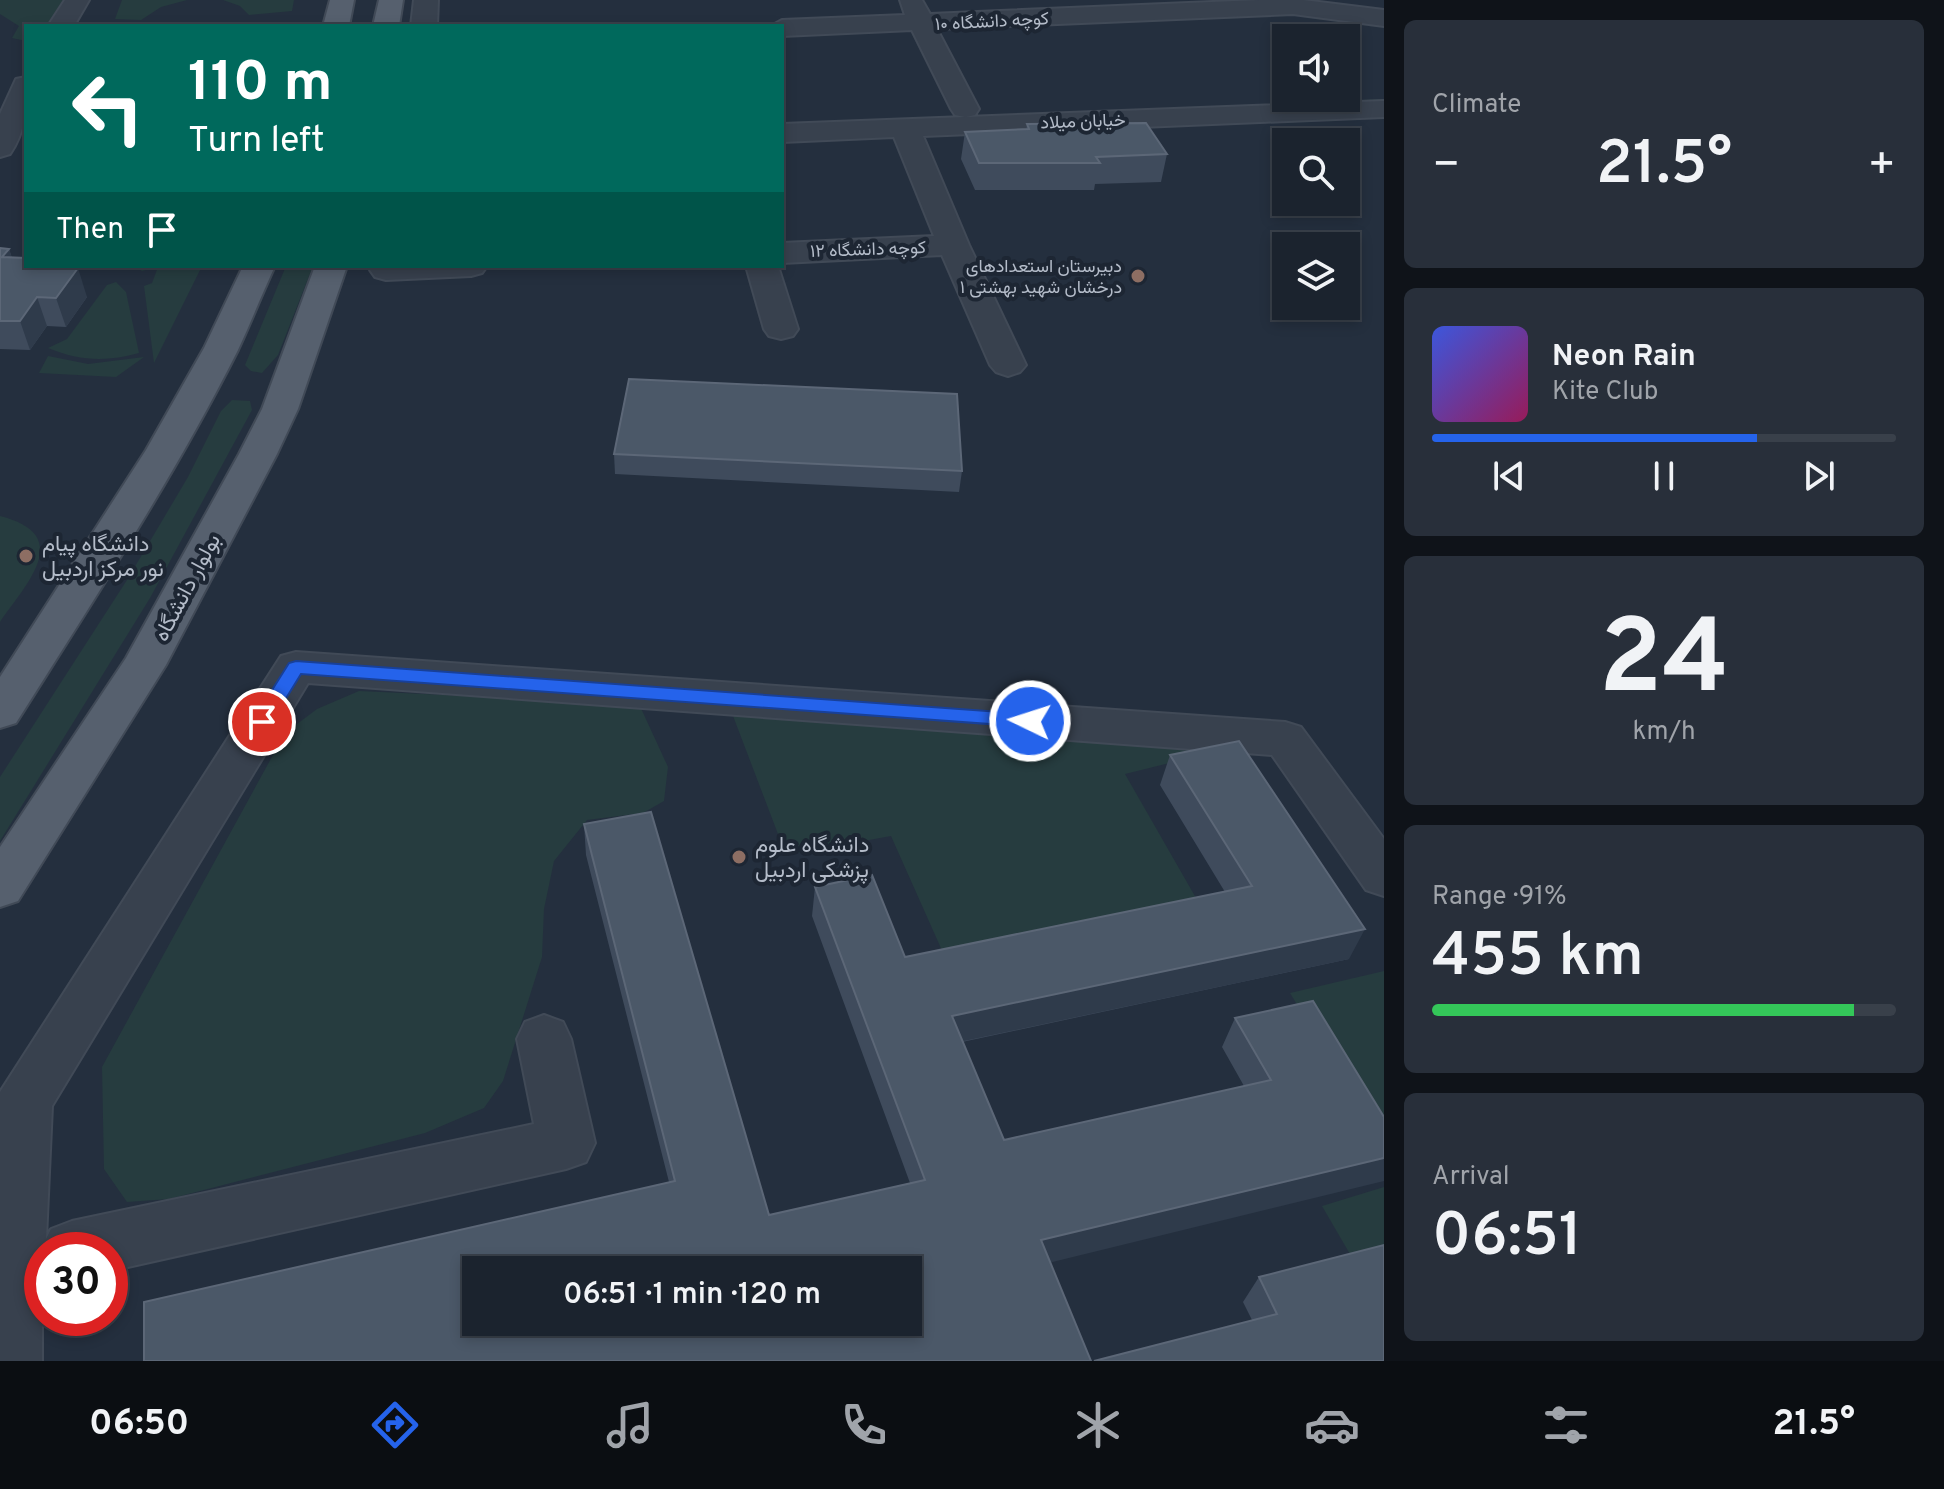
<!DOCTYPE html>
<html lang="en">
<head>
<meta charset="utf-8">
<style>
  :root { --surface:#1b232e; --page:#282f3a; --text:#f1f3f6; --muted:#a0a4aa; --line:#39404a; --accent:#2563eb }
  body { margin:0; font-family:Overpass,Vazirmatn,sans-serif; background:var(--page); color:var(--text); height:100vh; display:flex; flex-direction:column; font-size:30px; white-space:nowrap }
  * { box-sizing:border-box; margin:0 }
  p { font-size:26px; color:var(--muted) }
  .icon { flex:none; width:44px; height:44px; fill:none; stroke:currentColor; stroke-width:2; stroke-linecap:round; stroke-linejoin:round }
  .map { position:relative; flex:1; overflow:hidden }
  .details { display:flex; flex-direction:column; gap:20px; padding:20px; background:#0f1319; width:560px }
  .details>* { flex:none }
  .top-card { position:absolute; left:24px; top:24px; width:760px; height:244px; border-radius:0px; box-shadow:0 4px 12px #0003,0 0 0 2px var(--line); background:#00695c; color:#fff; overflow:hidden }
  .controls { position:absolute; left:1272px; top:24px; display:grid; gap:16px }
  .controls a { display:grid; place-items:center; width:88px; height:88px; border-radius:0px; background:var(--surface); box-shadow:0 4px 12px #0003,0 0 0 2px var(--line); font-size:40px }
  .speed { position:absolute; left:24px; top:1232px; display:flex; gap:16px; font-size:40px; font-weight:700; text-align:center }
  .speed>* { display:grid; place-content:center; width:104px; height:104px; border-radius:50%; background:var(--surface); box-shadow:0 4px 12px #0003,0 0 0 2px var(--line); line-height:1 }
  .speed .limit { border:12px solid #d22; background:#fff; color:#111 }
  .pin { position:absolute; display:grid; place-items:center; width:68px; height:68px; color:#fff; margin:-34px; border:4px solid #fff; border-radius:50%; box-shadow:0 2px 8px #0007 }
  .me { position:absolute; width:88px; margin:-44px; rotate:274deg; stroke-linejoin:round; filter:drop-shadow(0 0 6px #0008) }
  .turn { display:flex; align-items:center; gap:28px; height:168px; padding:0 32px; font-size:36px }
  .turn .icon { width:104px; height:104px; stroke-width:2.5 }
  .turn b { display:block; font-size:56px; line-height:68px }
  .then { display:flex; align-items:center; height:76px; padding:0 32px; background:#0003; gap:16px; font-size:30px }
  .big { font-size:60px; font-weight:600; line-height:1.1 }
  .details .tile { flex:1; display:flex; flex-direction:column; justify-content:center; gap:12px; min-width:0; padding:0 28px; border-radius:12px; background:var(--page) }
  .details .dial { align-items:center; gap:0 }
  .dial b { font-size:104px; line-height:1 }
  .song { display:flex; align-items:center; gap:24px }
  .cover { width:96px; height:96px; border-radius:12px; background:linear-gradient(135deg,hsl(230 70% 55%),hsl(330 70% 35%)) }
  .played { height:8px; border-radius:4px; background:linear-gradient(90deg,var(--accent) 70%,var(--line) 70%) }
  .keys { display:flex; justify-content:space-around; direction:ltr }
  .heat { display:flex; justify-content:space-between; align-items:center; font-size:44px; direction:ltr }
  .charge { height:12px; border-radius:6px; background:linear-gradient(90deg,#34c759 91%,var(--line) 0) }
  .trip { position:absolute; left:462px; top:1256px; width:460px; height:80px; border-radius:0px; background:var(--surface); box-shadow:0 4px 12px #0003,0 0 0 2px var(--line); font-weight:600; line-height:80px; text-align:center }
  .tabs { display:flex; height:128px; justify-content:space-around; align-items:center; background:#0b0e12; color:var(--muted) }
  .tabs .icon { width:56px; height:56px }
  .tabs .on { color:var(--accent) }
  .tabs b { font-size:36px; color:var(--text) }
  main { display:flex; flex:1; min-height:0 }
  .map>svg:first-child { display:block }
</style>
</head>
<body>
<main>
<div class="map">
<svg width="1384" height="1361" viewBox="0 0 1384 1361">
  <rect width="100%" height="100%" fill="#242f3e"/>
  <g fill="#263c3f">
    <path d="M 0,0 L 63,0 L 46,26 L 26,26 L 26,41 L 12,38 L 19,26 L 0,14 Z"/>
    <path d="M 122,0 L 187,0 L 161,7 L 141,20 L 115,19 Z"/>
    <path d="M 223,0 L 294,0 L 292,11 L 249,15 L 240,6 Z"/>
    <path d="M 1384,99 L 1384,103 L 782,124 L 1316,102 Z"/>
    <path d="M 135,266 L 202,266 L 154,363 L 144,286 L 152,283 L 158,267 L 142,271 Z"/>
    <path d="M 286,266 L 313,266 L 278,355 L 262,373 L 251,371 L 245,365 Z"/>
    <path d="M 116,282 L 126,292 L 139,353 C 107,362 79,361 48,348 L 67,339 L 107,285 Z"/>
    <path d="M 48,356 L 88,364 L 144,357 L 116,377 L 39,373 Z"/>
    <path d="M 232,400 L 250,401 L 252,410 L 150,598 L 0,841 L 0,777 L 127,580 L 188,477 L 221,411 Z"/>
    <path d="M 0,516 C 75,535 27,583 0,622 Z"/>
    <path d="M 359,691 L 639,704 L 668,767 L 664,801 L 643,813 L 587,820 L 554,861 L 544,909 L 542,957 L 503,1081 L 484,1108 L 425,1133 L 169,1199 L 127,1202 L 104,1169 L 102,1067 L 285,733 L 317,709 Z"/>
    <path d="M 730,708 L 1218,751 L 1125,774 L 1196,898 L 944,955 L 891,836 L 786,855 Z"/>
    <path d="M 1384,971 L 1384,1147 L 1290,993 Z"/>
    <path d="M 1384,1187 L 1384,1253 L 1354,1261 L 1322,1206 Z"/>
  </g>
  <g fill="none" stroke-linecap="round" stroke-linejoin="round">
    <defs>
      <g id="minor">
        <path d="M 65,0 L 89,0 L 74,26 L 48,26 Z"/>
        <path d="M 414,0 L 438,0 L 437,26 L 411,26 Z"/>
        <path d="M 900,0 L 922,0 L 930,14 L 1259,0 L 1303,0 L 1384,10 L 1384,26 L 1293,14 L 937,29 L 979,109 L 975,115 L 966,117 L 1384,101 L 1384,117 L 923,136 L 969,245 L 1026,365 L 1020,372 L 1008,376 L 996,372 L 990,365 L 942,255 L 782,263 L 782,243 L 934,236 L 894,137 L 782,142 L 782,124 L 965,117 L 955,115 L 951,109 L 912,30 L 782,36 L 782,26 L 771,26 L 782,20 L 905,15 Z"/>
        <path d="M 26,77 C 26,105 27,130 10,154 L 0,157 L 0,114 L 16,79 Z"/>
        <path d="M 373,266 L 487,266 L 482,273 L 471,276 L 386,280 L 375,277 L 370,270 Z"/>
        <path d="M 746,266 L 778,266 L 798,329 L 793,336 L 781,339 L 769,336 L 764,329 Z"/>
        <path d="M 296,652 L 1285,722 L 1301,727 L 1384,839 L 1384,896 L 1366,890 L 1272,755 L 308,683 L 52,1106 L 46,1239 L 51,1229 L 72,1221 L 534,1124 L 517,1039 L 525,1022 L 544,1015 L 563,1022 L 571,1039 L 595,1143 L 586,1162 L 566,1169 L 110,1271 L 110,1250 L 42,1250 L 42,1361 L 0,1361 L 0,1092 L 281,656 Z"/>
      </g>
      <g id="major">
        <path d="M 330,0 L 354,0 L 349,26 L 323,26 Z"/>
        <path d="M 379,0 L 403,0 L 399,26 L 373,26 Z"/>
        <path d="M 243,266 L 275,266 C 262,294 251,322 238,350 C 173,479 93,601 16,723 L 0,728 L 0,677 L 146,450 L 204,348 Z"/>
        <path d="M 315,266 L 347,266 L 298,409 L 277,454 L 166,665 L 18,901 L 0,907 L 0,847 L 126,658 L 239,454 L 262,409 Z"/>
      </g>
    </defs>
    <use href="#minor" stroke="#414a57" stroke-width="4"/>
    <use href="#major" stroke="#414a57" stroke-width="4"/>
    <use href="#minor" fill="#38414e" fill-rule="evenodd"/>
    <use href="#major" fill="#56606e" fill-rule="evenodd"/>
  </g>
  <g fill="#3f4b5c">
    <path d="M 1027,124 L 1167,154 L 1161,182 L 1095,184 L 1094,190 L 975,190 L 961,159 L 965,132 L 1026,129 Z"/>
    <path d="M 0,248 L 9,249 L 12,258 L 26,266 L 49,266 L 87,297 L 66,327 L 47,326 L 30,350 L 0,349 Z"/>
    <path d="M 614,454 L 962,471 L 959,492 L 615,474 Z"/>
    <path d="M 1170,755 L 1349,959 L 962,1042 L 1004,1140 L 1244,1086 L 1222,1047 L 1235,1018 L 1384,1117 L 1050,1262 L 1091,1361 L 669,1182 L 586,855 L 584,824 L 769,1215 L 910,1183 L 812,916 L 815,887 L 905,957 L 1225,892 L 1160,785 Z"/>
    <path d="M 1259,1277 L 1384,1361 L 1252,1320 L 1243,1302 Z"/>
  </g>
  <g fill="#2f3b4b">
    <path d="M 9,249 L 18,277 L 2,257 Z"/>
    <path d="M 78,268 L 87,297 L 66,327 L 56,298 Z"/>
    <path d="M 37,297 L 47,326 L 30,350 L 20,321 Z"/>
    <path d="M 1365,929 L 1349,959 L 945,1045 L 952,1016 Z"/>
    <path d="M 1384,1158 L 1384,1181 L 1032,1267 L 1041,1240 Z"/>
  </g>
  <g fill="#4b5868" stroke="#5c6777" stroke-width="2" fill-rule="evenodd">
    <path d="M 1146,123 L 1167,154 L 1096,157 L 1100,163 L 979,163 L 965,132 L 1029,129 L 1027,124 Z"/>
    <path d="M 0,248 L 9,249 L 2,257 L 26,258 L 26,266 L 78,268 L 56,298 L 37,297 L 20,321 L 0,321 Z"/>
    <path d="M 629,379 L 957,394 L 962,471 L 614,454 Z"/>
    <path d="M 1239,741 L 1365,929 L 952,1016 L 1004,1140 L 1271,1080 L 1235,1018 L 1313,1001 L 1384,1117 L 1384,1158 L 1041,1240 L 1091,1361 L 144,1361 L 144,1302 L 675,1181 L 584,824 L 651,812 L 769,1215 L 925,1180 L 815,887 L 872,875 L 905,957 L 1252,886 L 1170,755 ZM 476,1270 L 908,1270 L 908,1322 L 476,1322 Z"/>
    <path d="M 1384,1245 L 1384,1361 L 1094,1361 L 1277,1314 L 1259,1277 Z"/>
  </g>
  <path fill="#2563eb" stroke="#184099" stroke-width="2" d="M 296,661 L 1030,714 L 1039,721 L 1030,727 L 301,674 L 269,726 L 255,726 L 253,722 L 255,717 L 289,663 Z"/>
  <g fill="#8d6e63" stroke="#1d2633" stroke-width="3">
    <circle cx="1138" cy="276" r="8"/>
    <circle cx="26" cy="556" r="8"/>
    <circle cx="739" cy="857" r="8"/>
  </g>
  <g text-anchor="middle" stroke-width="8" stroke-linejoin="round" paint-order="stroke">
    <g font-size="18" fill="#b4bcc9" stroke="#1d2633">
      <text transform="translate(992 21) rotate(-3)" y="6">کوچه دانشگاه ۱۰</text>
      <text transform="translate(1083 121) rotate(-2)" y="6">خیابان میلاد</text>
      <text transform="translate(868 249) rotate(-2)" y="6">کوچه دانشگاه ۱۲</text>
    </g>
    <g font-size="18" fill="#b4bcc9" stroke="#1d2633" text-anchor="end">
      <text x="1122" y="272">دبیرستان استعدادهای<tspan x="1122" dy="21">درخشان شهید بهشتی ۱</tspan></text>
    </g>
    <g font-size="22" fill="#b4bcc9" stroke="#1d2633" text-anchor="start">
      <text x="42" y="551">دانشگاه پیام<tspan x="42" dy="25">نور مرکز اردبیل</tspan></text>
      <text x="755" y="852">دانشگاه علوم<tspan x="755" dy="25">پزشکی اردبیل</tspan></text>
    </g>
    <g font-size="22" fill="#b4bcc9" stroke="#1d2633">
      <text transform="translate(186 587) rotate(-62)" y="8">بولوار دانشگاه</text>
    </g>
  </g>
</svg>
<div class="controls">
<a><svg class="icon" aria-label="sound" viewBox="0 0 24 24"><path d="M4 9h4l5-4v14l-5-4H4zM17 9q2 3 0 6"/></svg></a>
<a><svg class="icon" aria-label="search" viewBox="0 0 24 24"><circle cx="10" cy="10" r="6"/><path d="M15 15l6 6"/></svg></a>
<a><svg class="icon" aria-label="layers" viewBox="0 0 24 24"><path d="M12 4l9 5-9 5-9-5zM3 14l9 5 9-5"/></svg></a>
</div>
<div class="speed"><div class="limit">30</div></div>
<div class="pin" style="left:262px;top:722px;background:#d93025"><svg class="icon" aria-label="arrive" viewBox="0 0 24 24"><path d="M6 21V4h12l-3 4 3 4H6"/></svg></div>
<svg class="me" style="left:1030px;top:721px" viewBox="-20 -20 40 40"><circle r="17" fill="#2563eb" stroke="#fff" stroke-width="3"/><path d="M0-11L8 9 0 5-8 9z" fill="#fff"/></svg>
<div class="trip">06:51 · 1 min · 120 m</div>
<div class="top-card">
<div class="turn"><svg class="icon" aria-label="left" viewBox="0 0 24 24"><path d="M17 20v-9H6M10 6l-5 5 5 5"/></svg><div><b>110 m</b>Turn left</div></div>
<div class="then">Then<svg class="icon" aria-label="arrive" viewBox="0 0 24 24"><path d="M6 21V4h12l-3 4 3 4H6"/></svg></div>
</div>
</div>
<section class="details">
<div class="tile"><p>Climate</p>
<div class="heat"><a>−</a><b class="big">21.5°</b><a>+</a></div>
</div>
<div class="tile">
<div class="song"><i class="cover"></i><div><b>Neon Rain</b><p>Kite Club</p></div></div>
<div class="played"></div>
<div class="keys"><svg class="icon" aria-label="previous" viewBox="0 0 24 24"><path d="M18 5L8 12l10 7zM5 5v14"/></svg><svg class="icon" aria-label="pause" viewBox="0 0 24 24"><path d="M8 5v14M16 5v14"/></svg><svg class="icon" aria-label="next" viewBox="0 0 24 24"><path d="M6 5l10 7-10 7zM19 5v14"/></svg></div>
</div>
<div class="tile dial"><b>24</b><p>km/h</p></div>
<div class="tile"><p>Range · 91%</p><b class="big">455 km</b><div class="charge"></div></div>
<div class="tile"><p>Arrival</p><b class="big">06:51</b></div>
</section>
</main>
<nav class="tabs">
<b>06:50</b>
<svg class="icon on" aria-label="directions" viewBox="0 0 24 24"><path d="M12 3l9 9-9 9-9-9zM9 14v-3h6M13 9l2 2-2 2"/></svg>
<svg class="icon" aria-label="music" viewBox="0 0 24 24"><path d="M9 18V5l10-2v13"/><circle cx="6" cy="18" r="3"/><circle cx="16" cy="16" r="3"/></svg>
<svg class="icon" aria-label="phone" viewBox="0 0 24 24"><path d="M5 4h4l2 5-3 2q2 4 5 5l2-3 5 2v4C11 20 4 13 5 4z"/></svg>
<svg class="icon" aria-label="climate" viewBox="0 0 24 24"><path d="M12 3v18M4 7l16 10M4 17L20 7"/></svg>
<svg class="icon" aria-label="car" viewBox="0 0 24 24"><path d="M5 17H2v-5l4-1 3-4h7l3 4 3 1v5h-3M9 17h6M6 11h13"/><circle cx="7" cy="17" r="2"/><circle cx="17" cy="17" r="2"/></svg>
<svg class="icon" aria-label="filters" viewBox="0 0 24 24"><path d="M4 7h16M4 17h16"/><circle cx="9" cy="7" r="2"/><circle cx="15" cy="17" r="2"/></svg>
<b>21.5°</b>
</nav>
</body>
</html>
